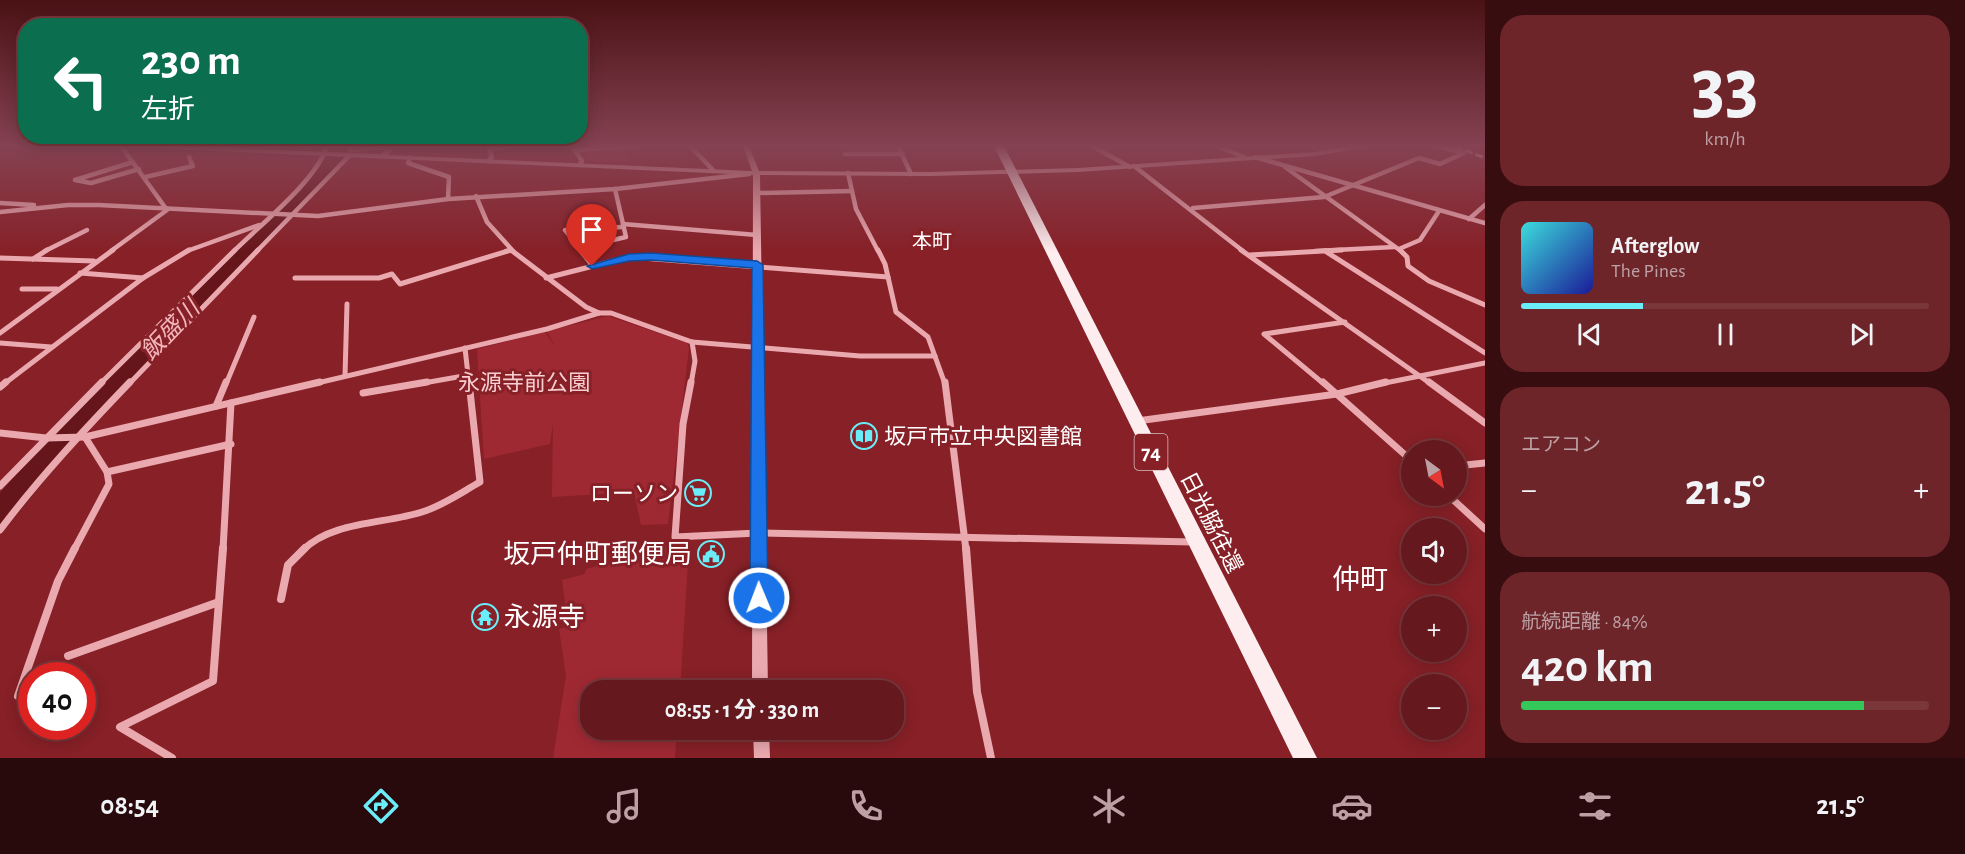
<!DOCTYPE html>
<html lang="ja">
<head>
<meta charset="utf-8">
<style>
  :root { --surface:#65181d; --page:#6d252a; --text:#f1f3f6; --muted:#bca0a4; --line:#79373b; --accent:#6aedf8 }
  body { margin:0; font-family:"Alegreya Sans","Noto Sans JP",sans-serif; background:var(--page); color:var(--text); height:100vh; display:flex; flex-direction:column; font-size:22px; white-space:nowrap }
  * { box-sizing:border-box; margin:0 }
  p { font-size:20px; color:var(--muted) }
  .icon { flex:none; width:33px; height:33px; fill:none; stroke:currentColor; stroke-width:2; stroke-linecap:round; stroke-linejoin:round }
  .map { position:relative; flex:1; overflow:hidden }
  .side { display:flex; flex-direction:column; gap:15px; padding:15px; background:#380d10; width:480px }
  .side>* { flex:none }
  .banner { position:absolute; left:18px; top:18px; width:570px; height:126px; border-radius:24px; box-shadow:0 3px 15px #0003,0 0 0 2px var(--line); background:#0b6e4f; color:#fff; overflow:hidden }
  .needle { width:39px; rotate:148deg }
  .fabs { position:absolute; left:1401px; top:440px; display:grid; gap:12px }
  .fabs a { display:grid; place-items:center; width:66px; height:66px; border-radius:50%; background:var(--surface); box-shadow:0 3px 15px #0003,0 0 0 2px var(--line); font-size:30px }
  .speed { position:absolute; left:18px; top:662px; display:flex; gap:12px; font-size:30px; font-weight:700; text-align:center }
  .speed>* { display:grid; place-content:center; width:78px; height:78px; border-radius:50%; background:var(--surface); box-shadow:0 3px 15px #0003,0 0 0 2px var(--line); line-height:1 }
  .speed .limit { border:9px solid #d22; background:#fff; color:#111 }
  .pin { position:absolute; display:grid; place-items:center; width:51px; height:51px; color:#fff; margin:-62px -26px; border-radius:50% 50% 50% 0; rotate:-45deg; box-shadow:0 0 6px #0007 }
  .pin .icon { rotate:45deg }
  .me { position:absolute; width:66px; margin:-33px; rotate:359deg; stroke-linejoin:round; filter:drop-shadow(0 0 4px #0008) }
  .turn { display:flex; align-items:center; gap:21px; height:126px; padding:0 24px; font-size:27px }
  .turn .icon { width:78px; height:78px; stroke-width:2.5 }
  .turn b { display:block; font-size:42px; line-height:51px }
  .big { font-size:45px; font-weight:700; line-height:1.1 }
  .side .widget { flex:1; display:flex; flex-direction:column; justify-content:center; gap:9px; min-width:0; padding:0 21px; border-radius:24px; background:var(--page) }
  .side .dial { align-items:center; gap:0 }
  .dial b { font-size:78px; line-height:1 }
  .song { display:flex; align-items:center; gap:18px }
  .cover { width:72px; height:72px; border-radius:9px; background:linear-gradient(135deg,hsl(180 70% 55%),hsl(240 70% 35%)) }
  .played { height:6px; border-radius:3px; background:linear-gradient(90deg,var(--accent) 30%,var(--line) 30%) }
  .keys { display:flex; justify-content:space-around; direction:ltr }
  .heat { display:flex; justify-content:space-between; align-items:center; font-size:33px; direction:ltr }
  .charge { height:9px; border-radius:4px; background:linear-gradient(90deg,#34c759 84%,var(--line) 0) }
  .trip { position:absolute; left:580px; top:680px; width:324px; height:60px; border-radius:24px; background:var(--surface); box-shadow:0 3px 15px #0003,0 0 0 2px var(--line); font-weight:700; line-height:60px; text-align:center }
  .dock { display:flex; height:96px; justify-content:space-around; align-items:center; background:#280a0c; color:var(--muted) }
  .dock .icon { width:42px; height:42px }
  .dock .active { color:var(--accent) }
  .dock b { font-size:27px; color:var(--text) }
  main { display:flex; flex:1; min-height:0 }
  .map>svg:first-child { display:block }
</style>
</head>
<body>
<main>
<div class="map">
<svg width="1485" height="758" viewBox="0 0 1485 758">
  <rect width="100%" height="100%" fill="#872027"/>
  <g fill="#9f2933">
    <path d="M 626,148 L 629,163 L 587,161 L 582,153 Z"/>
    <path d="M 608,316 L 687,343 L 689,348 L 668,524 L 641,525 L 634,492 L 552,497 L 553,423 L 550,444 L 484,459 L 477,349 L 545,332 L 555,347 L 547,331 Z"/>
    <path d="M 667,545 L 668,547 L 689,546 L 680,690 L 591,690 L 591,729 L 677,729 L 675,758 L 553,758 L 566,676 L 559,629 L 568,626 L 562,580 L 585,574 L 586,569 L 601,565 L 600,552 Z"/>
  </g>
  <g fill="none" stroke-linecap="round" stroke-linejoin="round">
    <path fill="#66161a" fill-rule="evenodd" d="M 330,146 L 346,146 L 343,158 L 327,178 L 65,455 L 11,522 L 0,525 L 0,493 L 45,441 L 315,170 L 327,157 Z"/>
    <g stroke="#eaa9af" stroke-width="4.5">
      <path d="M 348,146 L 350,150 L 389,147"/>
      <path d="M 572,146 L 582,161 L 580,164"/>
      <path d="M 690,146 L 713,170"/>
      <path d="M 898,146 L 911,174"/>
      <path d="M 1092,146 L 1130,167"/>
      <path d="M 1217,146 L 1244,157"/>
      <path d="M 576,150 L 634,146"/>
      <path d="M 845,154 L 903,154"/>
      <path d="M 410,157 L 408,163 L 449,177 L 448,199"/>
      <path d="M 1255,157 L 1485,223"/>
      <path d="M 489,160 L 492,157 L 489,149 L 511,146"/>
      <path d="M 133,162 L 75,180 L 91,183 L 139,169"/>
      <path d="M 1134,166 L 1243,251"/>
      <path d="M 1285,167 L 1401,251"/>
      <path d="M 848,173 L 856,209 L 878,251"/>
      <path d="M 145,177 L 193,166 L 189,157"/>
      <path d="M 757,193 L 852,191"/>
      <path d="M 476,196 L 487,222 L 513,251"/>
      <path d="M 0,203 L 34,205"/>
      <path d="M 1193,208 L 1324,197 L 1419,158 L 1440,164 L 1464,153 L 1437,146"/>
      <path d="M 0,212 L 68,205 L 99,205 L 318,216 L 448,199 L 615,189 L 749,174"/>
      <path d="M 1469,219 L 1485,205"/>
      <path d="M 623,224 L 757,235"/>
      <path d="M 578,248 L 626,237 L 615,189"/>
      <path d="M 1399,249 L 1420,240 L 1439,211"/>
      <path d="M 45,251 L 87,230"/>
      <path d="M 111,251 L 167,210 L 121,146"/>
      <path d="M 187,251 L 259,225"/>
      <path d="M 234,251 C 260,225 317,180 327,146"/>
      <path d="M 257,251 L 350,155"/>
      <path d="M 506,251 L 511,250"/>
      <path d="M 582,251 L 565,230 L 622,227"/>
      <path d="M 1315,251 L 1394,247"/>
    </g>
    <g stroke="#eaa9af" stroke-width="5">
      <path d="M 511,250 L 586,307 L 599,313 L 611,313 L 692,342 L 860,356 L 935,356"/>
      <path d="M 580,250 L 593,266"/>
      <path d="M 878,250 L 885,264 L 896,312 L 928,337 L 945,384"/>
      <path d="M 1241,250 L 1431,384"/>
      <path d="M 1400,250 L 1407,257 L 1408,266 L 1429,281 L 1485,305"/>
      <path d="M 1325,251 L 1485,353"/>
      <path d="M 1250,255 L 1342,250"/>
      <path d="M 0,258 L 94,261"/>
      <path d="M 33,259 L 47,250"/>
      <path d="M 143,278 L 189,250"/>
      <path d="M 295,278 L 379,278 L 392,274 L 400,284 L 511,250"/>
      <path d="M 546,278 L 629,257 L 888,277"/>
      <path d="M 22,289 L 57,289"/>
      <path d="M 0,333 L 113,250"/>
      <path d="M 0,343 L 51,347"/>
      <path d="M 465,348 L 469,384"/>
      <path d="M 345,376 L 347,304"/>
      <path d="M 4,384 L 143,278 L 80,273"/>
      <path d="M 100,384 L 235,250"/>
      <path d="M 129,384 L 258,250"/>
      <path d="M 226,384 L 254,317"/>
      <path d="M 313,384 L 547,329 L 599,313"/>
      <path d="M 418,384 L 469,375"/>
      <path d="M 691,384 L 695,361 L 692,342"/>
      <path d="M 1324,384 L 1264,334 L 1345,322"/>
      <path d="M 1380,384 L 1485,363"/>
    </g>
    <g stroke="#eaa9af" stroke-width="7">
      <path d="M 691,382 L 683,424 L 675,537 L 758,533 L 1193,542"/>
      <path d="M 945,382 L 966,550"/>
      <path d="M 1323,382 L 1412,461"/>
      <path d="M 1429,382 L 1485,423"/>
      <path d="M 0,387 L 6,382"/>
      <path d="M 363,393 L 427,382"/>
      <path d="M 216,406 L 226,382"/>
      <path d="M 1137,421 L 1337,394 L 1386,382"/>
      <path d="M 0,433 L 46,438 L 85,437 L 320,382"/>
      <path d="M 1456,466 L 1485,463"/>
      <path d="M 107,472 L 231,444"/>
      <path d="M 0,486 L 102,382"/>
      <path d="M 1448,495 L 1485,529"/>
      <path d="M 0,530 C 40,477 84,430 130,382"/>
      <path d="M 74,550 L 109,484 L 107,472 L 85,437"/>
      <path d="M 223,550 L 231,403"/>
      <path d="M 303,550 C 332,521 385,524 422,512 C 442,506 462,492 480,482 L 469,382"/>
    </g>
    <g stroke="#eaa9af" stroke-width="8">
      <path d="M 966,548 L 977,692 L 991,758"/>
      <path d="M 281,599 L 288,565 L 305,548"/>
      <path d="M 68,656 L 216,603"/>
      <path d="M 18,696 L 58,581 L 75,548"/>
      <path d="M 172,758 L 120,727 L 213,681 L 223,548"/>
    </g>
    <g fill="#eaa9af" fill-rule="evenodd">
      <path d="M 144,146 L 182,146 L 380,154 L 390,146 L 396,146 L 388,155 L 752,171 L 743,146 L 749,146 L 759,171 L 930,172 L 1078,168 L 1314,152 L 1354,146 L 1366,146 L 1363,148 L 1314,156 L 1078,172 L 930,176 L 760,175 L 768,690 L 752,690 L 753,175 L 147,148 Z"/>
      <path d="M 753,729 L 769,729 L 770,758 L 754,758 Z"/>
    </g>
    <path fill="#feedee" fill-rule="evenodd" d="M 994,146 L 1004,146 L 1317,758 L 1293,758 Z"/>
    <path stroke="#fff" stroke-width="3" stroke-dasharray="8 3" stroke-linecap="butt" d="M 1455,146 L 1485,158"/>
  </g>
  <linearGradient id="sky" x2="0" y2="1"><stop stop-color="#4a1215"/><stop offset="0.58" stop-color="#854252"/><stop offset="1" stop-color="#854252" stop-opacity="0"/></linearGradient>
  <rect width="1485" height="252" fill="url(#sky)"/>
  <path fill="#1a73e8" stroke="#114b97" stroke-width="1.5" d="M 651,253 L 757,261 L 763,265 L 768,598 L 765,603 L 759,605 L 752,603 L 750,598 L 752,268 L 651,260 L 629,261 L 592,269 L 587,266 L 629,254 Z"/>
  <defs>
    <symbol id="library-ring" viewBox="-11 -11 22 22"><circle r="9.5" fill="#872027" stroke="#6aedf8" stroke-width="1.5"/><path d="M-6-4Q-3-5.5-.7-3.5V5Q-3 3-6 4ZM6-4Q3-5.5 .7-3.5V5Q3 3 6 4Z" fill="#6aedf8"/></symbol>
    <symbol id="supermarket-ring" viewBox="-11 -11 22 22"><circle r="9.5" fill="#872027" stroke="#6aedf8" stroke-width="1.5"/><path d="M-6-5.5h2.5l.6 2H6L4.5 2H-2.5L-4.4-4H-6ZM-1.5 3.2a1.3 1.3 0 1 0 .1 0ZM3 3.2a1.3 1.3 0 1 0 .1 0Z" fill="#6aedf8"/></symbol>
    <symbol id="civic-ring" viewBox="-11 -11 22 22"><circle r="9.5" fill="#872027" stroke="#6aedf8" stroke-width="1.5"/><path d="M-.6-6.5H3V-4.5H.6V-3L4-1V1h2V6H-6V1h2V-1L-.6-3ZM-1.2 2.5V6h2.4V2.5Z" fill="#6aedf8"/></symbol>
    <symbol id="temple-ring" viewBox="-11 -11 22 22"><circle r="9.5" fill="#872027" stroke="#6aedf8" stroke-width="1.5"/><path d="M0-6L5-2H3V0L6.5 2.5H4V6H1.5V3h-3V6H-4V2.5H-6.5L-3 0V-2H-5Z" fill="#6aedf8"/></symbol>
  </defs>
  <g fill-rule="evenodd">
    <use href="#library-ring" x="849" y="421" width="30" height="30"/>
    <use href="#supermarket-ring" x="683" y="478" width="30" height="30"/>
    <use href="#civic-ring" x="696" y="539" width="30" height="30"/>
    <use href="#temple-ring" x="470" y="602" width="30" height="30"/>
  </g>
  <g text-anchor="middle" stroke-width="6" stroke-linejoin="round" paint-order="stroke">
    <g font-size="20" fill="#fff" stroke="#872027">
      <text x="932" y="248">本町</text>
    </g>
    <rect fill="#872027" stroke="#dbbcbe" stroke-width="1.5" x="1134.5" y="434" width="33" height="36" rx="4.5"/>
    <g font-size="21" font-weight="bold" fill="#fff">
      <text x="1151" y="459">74</text>
    </g>
    <g font-size="22" fill="#f8ced1" stroke="#872027">
      <text x="524" y="390">永源寺前公園</text>
    </g>
    <g font-size="22" fill="#fff" stroke="#872027" text-anchor="start">
      <text x="884" y="444">坂戸市立中央図書館</text>
      <text x="678" y="501" text-anchor="end">ローソン</text>
    </g>
    <g font-size="22" fill="#fff" stroke="#872027">
      <text transform="translate(1212 522) rotate(63)" y="8">日光脇往還</text>
    </g>
    <g font-size="24" font-style="italic" fill="#f2b5ba" stroke="#872027">
      <text transform="translate(170 330) rotate(-46)" y="8">飯盛川</text>
    </g>
    <g font-size="27" fill="#fff" stroke="#872027" text-anchor="end">
      <text x="692" y="563">坂戸仲町郵便局</text>
      <text x="504" y="626" text-anchor="start">永源寺</text>
    </g>
    <g font-size="28" fill="#fff" stroke="#872027">
      <text x="1360" y="589">仲町</text>
    </g>
  </g>
</svg>
<div class="fabs">
<a><svg class="needle" viewBox="-14 -14 28 28"><path d="M0-13l5 13h-10z" fill="#e53935"/><path d="M0 13l5-13h-10z" fill="#bca0a4"/></svg></a>
<a><svg class="icon" aria-label="sound" viewBox="0 0 24 24"><path d="M4 9h4l5-4v14l-5-4H4zM17 9q2 3 0 6"/></svg></a>
<a>+</a>
<a>−</a>
</div>
<div class="speed"><div class="limit">40</div></div>
<div class="pin" style="left:592px;top:266px;background:#d93025"><svg class="icon" aria-label="arrive" viewBox="0 0 24 24"><path d="M6 21V4h12l-3 4 3 4H6"/></svg></div>
<svg class="me" style="left:759px;top:598px" viewBox="-20 -20 40 40"><circle r="17" fill="#1a73e8" stroke="#fff" stroke-width="3"/><path d="M0-11L8 9 0 5-8 9z" fill="#fff"/></svg>
<div class="trip">08:55 · 1 分 · 330 m</div>
<div class="banner">
<div class="turn"><svg class="icon" aria-label="left" viewBox="0 0 24 24"><path d="M17 20v-9H6M10 6l-5 5 5 5"/></svg><div><b>230 m</b>左折</div></div>
</div>
</div>
<section class="side">
<div class="widget dial"><b>33</b><p>km/h</p></div>
<div class="widget">
<div class="song"><i class="cover"></i><div><b>Afterglow</b><p>The Pines</p></div></div>
<div class="played"></div>
<div class="keys"><svg class="icon" aria-label="previous" viewBox="0 0 24 24"><path d="M18 5L8 12l10 7zM5 5v14"/></svg><svg class="icon" aria-label="pause" viewBox="0 0 24 24"><path d="M8 5v14M16 5v14"/></svg><svg class="icon" aria-label="next" viewBox="0 0 24 24"><path d="M6 5l10 7-10 7zM19 5v14"/></svg></div>
</div>
<div class="widget"><p>エアコン</p>
<div class="heat"><a>−</a><b class="big">21.5°</b><a>+</a></div>
</div>
<div class="widget"><p>航続距離 · 84%</p><b class="big">420 km</b><div class="charge"></div></div>
</section>
</main>
<nav class="dock">
<b>08:54</b>
<svg class="icon active" aria-label="directions" viewBox="0 0 24 24"><path d="M12 3l9 9-9 9-9-9zM9 14v-3h6M13 9l2 2-2 2"/></svg>
<svg class="icon" aria-label="music" viewBox="0 0 24 24"><path d="M9 18V5l10-2v13"/><circle cx="6" cy="18" r="3"/><circle cx="16" cy="16" r="3"/></svg>
<svg class="icon" aria-label="phone" viewBox="0 0 24 24"><path d="M5 4h4l2 5-3 2q2 4 5 5l2-3 5 2v4C11 20 4 13 5 4z"/></svg>
<svg class="icon" aria-label="climate" viewBox="0 0 24 24"><path d="M12 3v18M4 7l16 10M4 17L20 7"/></svg>
<svg class="icon" aria-label="car" viewBox="0 0 24 24"><path d="M5 17H2v-5l4-1 3-4h7l3 4 3 1v5h-3M9 17h6M6 11h13"/><circle cx="7" cy="17" r="2"/><circle cx="17" cy="17" r="2"/></svg>
<svg class="icon" aria-label="filters" viewBox="0 0 24 24"><path d="M4 7h16M4 17h16"/><circle cx="9" cy="7" r="2"/><circle cx="15" cy="17" r="2"/></svg>
<b>21.5°</b>
</nav>
</body>
</html>
